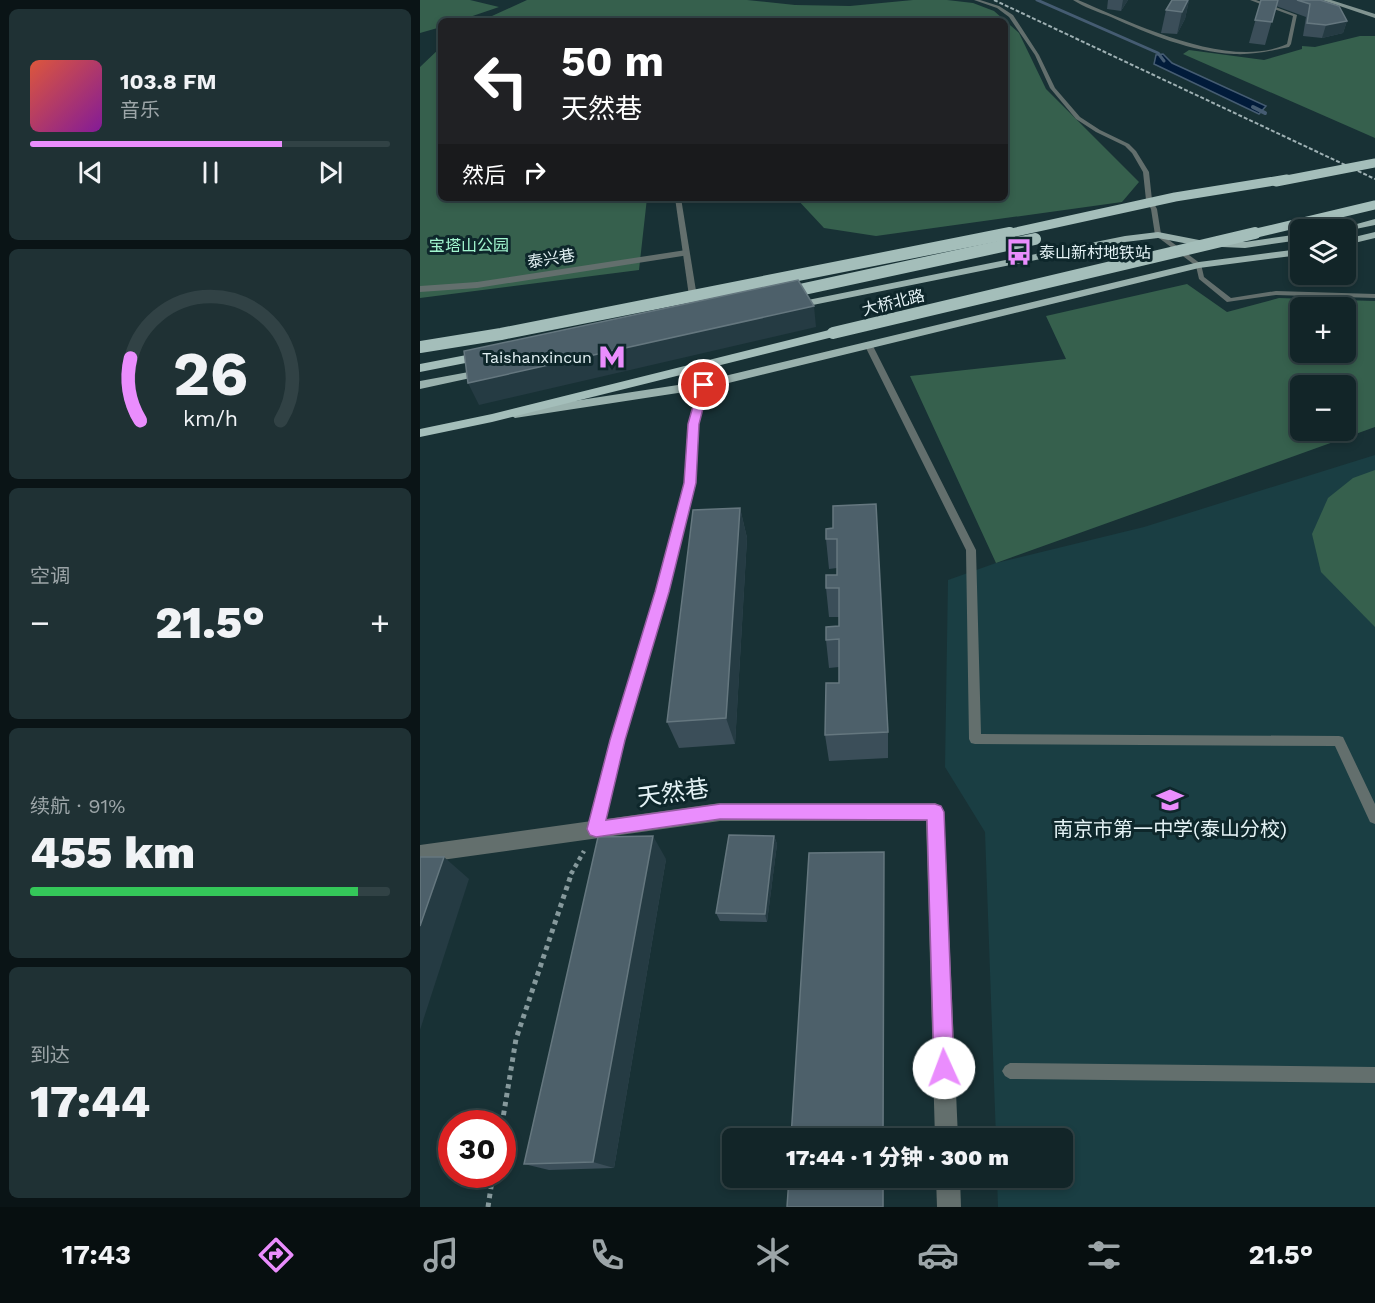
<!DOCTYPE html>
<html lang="zh">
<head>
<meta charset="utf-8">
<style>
  :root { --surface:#122528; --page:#1f3134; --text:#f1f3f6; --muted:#9ca5a8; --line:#314245; --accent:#ea8dfd }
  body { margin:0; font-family:"Work Sans","Noto Sans SC",sans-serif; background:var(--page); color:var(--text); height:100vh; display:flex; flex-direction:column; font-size:22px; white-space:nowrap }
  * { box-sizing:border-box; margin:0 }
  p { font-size:20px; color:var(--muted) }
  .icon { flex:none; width:33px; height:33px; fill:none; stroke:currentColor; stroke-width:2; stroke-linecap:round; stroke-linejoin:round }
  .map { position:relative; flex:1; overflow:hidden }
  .sheet { display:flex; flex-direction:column; gap:9px; padding:9px; background:#0a1416; width:420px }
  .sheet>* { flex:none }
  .banner { position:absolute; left:18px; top:18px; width:570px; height:183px; border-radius:9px; box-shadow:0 3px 9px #0003,0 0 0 2px var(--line); background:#202124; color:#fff; overflow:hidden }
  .tools { position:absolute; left:870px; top:219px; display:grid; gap:12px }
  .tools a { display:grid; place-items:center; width:66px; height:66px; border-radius:9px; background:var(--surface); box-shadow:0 3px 9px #0003,0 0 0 2px var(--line); font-size:30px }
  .speed { position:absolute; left:18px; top:1110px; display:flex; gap:12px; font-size:30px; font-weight:700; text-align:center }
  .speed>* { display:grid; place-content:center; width:78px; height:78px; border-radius:50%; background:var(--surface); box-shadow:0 3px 9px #0003,0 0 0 2px var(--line); line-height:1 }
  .speed .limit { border:9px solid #d22; background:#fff; color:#111 }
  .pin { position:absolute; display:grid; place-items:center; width:51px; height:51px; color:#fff; margin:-26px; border:3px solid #fff; border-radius:50%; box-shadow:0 2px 6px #0007 }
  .me { position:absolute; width:66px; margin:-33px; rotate:358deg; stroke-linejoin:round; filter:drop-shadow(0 0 4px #0008) }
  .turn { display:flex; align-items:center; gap:21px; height:126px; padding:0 24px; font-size:27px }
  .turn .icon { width:78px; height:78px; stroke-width:2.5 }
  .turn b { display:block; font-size:42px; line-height:51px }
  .then { display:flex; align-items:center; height:57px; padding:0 24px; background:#0003; gap:12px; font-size:22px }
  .big { font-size:45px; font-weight:800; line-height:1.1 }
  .sheet .tile { flex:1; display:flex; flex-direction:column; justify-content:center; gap:9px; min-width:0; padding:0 21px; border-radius:9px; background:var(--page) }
  .sheet .dial { align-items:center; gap:0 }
  .dial svg { height:156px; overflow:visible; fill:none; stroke:var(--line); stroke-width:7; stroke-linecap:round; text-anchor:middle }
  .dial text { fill:var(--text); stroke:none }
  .song { display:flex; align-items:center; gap:18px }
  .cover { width:72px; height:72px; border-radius:9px; background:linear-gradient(135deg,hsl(10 70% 55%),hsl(290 70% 35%)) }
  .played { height:6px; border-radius:3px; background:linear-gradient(90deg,var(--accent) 70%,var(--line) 70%) }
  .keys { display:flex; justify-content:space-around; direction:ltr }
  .heat { display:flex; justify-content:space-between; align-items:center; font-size:33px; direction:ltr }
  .charge { height:9px; border-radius:4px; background:linear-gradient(90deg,#34c759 91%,var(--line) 0) }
  .trip { position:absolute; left:302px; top:1128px; width:351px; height:60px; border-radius:9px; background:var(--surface); box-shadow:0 3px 9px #0003,0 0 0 2px var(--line); font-weight:800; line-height:60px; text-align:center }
  .menu { display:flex; height:96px; justify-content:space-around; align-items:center; background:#070f10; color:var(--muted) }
  .menu .icon { width:42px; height:42px }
  .menu .active { color:var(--accent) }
  .menu b { font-size:27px; color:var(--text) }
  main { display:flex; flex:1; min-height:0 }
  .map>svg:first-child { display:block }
</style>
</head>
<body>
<main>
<section class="sheet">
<div class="tile">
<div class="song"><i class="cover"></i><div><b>103.8 FM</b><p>音乐</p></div></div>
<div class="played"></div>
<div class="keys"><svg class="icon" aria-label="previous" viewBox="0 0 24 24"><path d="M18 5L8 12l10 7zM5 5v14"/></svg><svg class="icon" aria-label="pause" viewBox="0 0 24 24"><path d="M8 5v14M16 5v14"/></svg><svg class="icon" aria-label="next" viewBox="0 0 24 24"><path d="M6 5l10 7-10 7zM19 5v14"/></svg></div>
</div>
<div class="tile dial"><svg viewBox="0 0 100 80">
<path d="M14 69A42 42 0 1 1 86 69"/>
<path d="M14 69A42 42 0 0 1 9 37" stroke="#ea8dfd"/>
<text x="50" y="56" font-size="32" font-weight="700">26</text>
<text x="50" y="72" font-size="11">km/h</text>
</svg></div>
<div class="tile"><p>空调</p>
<div class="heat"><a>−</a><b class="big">21.5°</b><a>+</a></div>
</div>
<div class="tile"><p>续航 · 91%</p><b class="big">455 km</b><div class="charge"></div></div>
<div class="tile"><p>到达</p><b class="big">17:44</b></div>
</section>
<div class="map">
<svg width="955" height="1207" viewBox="0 0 955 1207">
  <rect width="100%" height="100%" fill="#183135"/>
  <path fill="#1a3e43" d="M 955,455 L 955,1207 L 578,1207 L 577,1178 L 642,1178 L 642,1138 L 576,1138 L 565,832 L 525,767 L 528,580 L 576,563 L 724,527 Z"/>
  <g fill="#36604d" fill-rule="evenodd">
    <path d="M 0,0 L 50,0 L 79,7 L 38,21 L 21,21 L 21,27 L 0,33 Z"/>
    <path d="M 107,0 L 327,0 L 375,5 L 430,6 L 493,0 L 527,0 L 553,3 L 574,11 L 599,33 L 626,89 L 719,182 L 702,202 L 456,236 L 404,228 L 376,198 L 585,198 L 585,21 L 61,21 Z"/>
    <path d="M 940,36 L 955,36 L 955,138 L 763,54 L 769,50 L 844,60 L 882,49 L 882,46 L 895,47 Z"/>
    <path d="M 21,47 L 21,198 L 227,198 L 219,270 L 0,298 L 0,67 Z"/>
    <path d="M 767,284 L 807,312 L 859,298 L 955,301 L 955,427 L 576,563 L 490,376 L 646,359 L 626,316 ZM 880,308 L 926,308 L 926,352 L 880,352 ZM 880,386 L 926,386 L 926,430 L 880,430 Z"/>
    <path d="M 955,470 L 955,627 L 901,572 L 892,534 L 908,498 L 933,478 Z"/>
  </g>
  <path fill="#011b3a" stroke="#455c72" stroke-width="1.5" d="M 743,54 L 752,63 L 846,106 L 839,114 L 734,64 L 736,55 Z"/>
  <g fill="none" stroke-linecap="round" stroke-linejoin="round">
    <path stroke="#455c72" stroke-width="3" d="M 617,0 L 738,53 L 744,61"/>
    <path stroke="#455c72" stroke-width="4" d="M 833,107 L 845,113"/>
    <path stroke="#86999c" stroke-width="4.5" stroke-dasharray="4 4" stroke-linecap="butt" d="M 151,874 L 164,851"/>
    <g stroke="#86999c" stroke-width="5" stroke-dasharray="4.5 4.5" stroke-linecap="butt">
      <path d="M 82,1124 L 96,1039 L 152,872"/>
      <path d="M 68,1207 L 73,1174"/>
    </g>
    <g fill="#636f6d" fill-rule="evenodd">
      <path d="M 554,0 L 560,0 L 579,6 L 593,15 L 619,55 L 635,88 L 660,117 L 680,130 L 709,144 L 716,151 L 729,172 L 732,200 L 737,209 L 741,234 L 781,264 L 784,277 L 811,298 L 856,291 L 955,294 L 955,298 L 856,295 L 807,302 L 779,279 L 776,266 L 735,235 L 731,209 L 726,200 L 723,172 L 712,153 L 705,146 L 676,132 L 656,119 L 630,88 L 615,55 L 589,17 L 577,8 Z"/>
      <path d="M 653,0 L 658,0 C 712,23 810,71 867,44 L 873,16 L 830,0 L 836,0 L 877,15 L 871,44 L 869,47 C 850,51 833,55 814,54 C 771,52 729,34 691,17 C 678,12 664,7 653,0 Z"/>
      <path d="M 255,198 L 261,198 L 278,303 L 274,305 L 270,303 Z"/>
      <path d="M 446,344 L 452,344 L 453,346 L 556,550 L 561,734 L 919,736 L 923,737 L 955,804 L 955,824 L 950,822 L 915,746 L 555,744 L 551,743 L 549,739 L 546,550 L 445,346 Z"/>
      <path d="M 281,383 L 287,383 L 288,385 L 277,424 L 275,483 L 247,593 L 203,740 L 182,829 L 181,833 L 176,835 L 171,833 L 170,829 L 191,740 L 237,593 L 265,483 L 269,424 Z"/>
      <path d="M 590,1063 L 955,1067 L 955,1083 L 590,1079 L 585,1076 L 582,1071 L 585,1066 Z"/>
    </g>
    <g fill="#636f6d" fill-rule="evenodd">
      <path d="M 266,250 L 269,251 L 269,255 L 57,288 L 0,292 L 0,286 L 57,282 Z"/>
      <path d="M 300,803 L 515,803 L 521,806 L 524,812 L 538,1138 L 515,1138 L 506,821 L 300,821 L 0,863 L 0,845 Z"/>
      <path d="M 516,1178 L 540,1178 L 541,1207 L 517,1207 Z"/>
    </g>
    <path fill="#819491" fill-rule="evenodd" d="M 902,0 L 911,0 L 955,14 L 955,18 Z"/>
    <g fill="#99b1ad" fill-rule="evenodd">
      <path d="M 955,219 L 955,225 L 926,231 L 926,230 L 915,230 Z"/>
      <path d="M 738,232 L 779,240 L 825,242 L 880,234 L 880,240 L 825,248 L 779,246 L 738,238 L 705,242 L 373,309 L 368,306 L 373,303 L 705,236 Z"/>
      <path d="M 955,232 L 955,238 L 926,245 L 926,239 Z"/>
      <path d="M 880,249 L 880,255 L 779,268 L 284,389 L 95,418 L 89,414 L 95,410 L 284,381 L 779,262 Z"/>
      <path d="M 65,369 L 69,370 L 69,374 L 0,389 L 0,381 Z"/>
    </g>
    <g fill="#a4beba" fill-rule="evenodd">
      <path d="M 413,329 L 417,330 L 417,336 L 72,422 L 0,437 L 0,429 L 72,414 Z"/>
      <path d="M 67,351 L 71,352 L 73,355 L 71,358 L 0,372 L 0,364 Z"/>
    </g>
    <path stroke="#9eb0b3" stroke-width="2" stroke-dasharray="4 2" stroke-linecap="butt" d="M 574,0 L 955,179"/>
    <g stroke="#a4beba" stroke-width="9">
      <path d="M 856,182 L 955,163"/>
      <path d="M 582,235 L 755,197 L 867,179"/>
      <path d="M 828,235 L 955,205"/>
    </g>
    <g stroke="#a4beba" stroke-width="12">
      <path d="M 361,294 L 615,239"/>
      <path d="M 413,333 L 835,233"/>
      <path d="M 0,347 L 81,334 L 590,233"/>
    </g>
  </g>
  <g fill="#3b4e59">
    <path d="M 688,0 L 708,0 L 701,11 L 687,9 Z"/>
    <path d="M 752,0 L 769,0 L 765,19 L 757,34 L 741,33 L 746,10 Z"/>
    <path d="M 839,0 L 900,0 L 927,21 L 923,33 L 902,38 L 883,36 L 886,17 L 856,6 L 845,45 L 829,43 L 841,1 Z"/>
    <path d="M 413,506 L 468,732 L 468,758 L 409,761 L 405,735 L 419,683 L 419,667 L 409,668 L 406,640 L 419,626 L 419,617 L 409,617 L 406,588 L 417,575 L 417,568 L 409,569 L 406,539 L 413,528 Z"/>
    <path d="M 320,508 L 327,538 L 315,744 L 259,748 L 247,722 Z"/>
    <path d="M 354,836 L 357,844 L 347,922 L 300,921 L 296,913 Z"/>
    <path d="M 246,859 L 194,1168 L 129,1170 L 104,1164 Z"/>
  </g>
  <g fill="#253b43">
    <path d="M 703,0 L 708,0 L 701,11 Z"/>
    <path d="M 768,0 L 769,0 L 765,19 L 757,34 L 762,12 Z"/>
    <path d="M 927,21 L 923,33 L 902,38 L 906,25 Z"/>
    <path d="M 394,306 L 396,327 L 59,405 L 48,383 Z"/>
    <path d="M 320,508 L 327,538 L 315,744 L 306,718 Z"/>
    <path d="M 233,836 L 246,859 L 194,1168 L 173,1162 Z"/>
    <path d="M 354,836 L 357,844 L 347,922 L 345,914 Z"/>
    <path d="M 464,852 L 464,1138 L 463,1138 Z"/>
    <path d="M 24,857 L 49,879 L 0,1030 L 0,926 Z"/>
    <rect x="463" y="1178" width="1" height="29"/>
  </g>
  <g fill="#4d606a" stroke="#65777f" stroke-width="1.5">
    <path d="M 752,0 L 768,0 L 762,12 L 746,10 Z"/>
    <path d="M 841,0 L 858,0 L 852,22 L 835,20 Z"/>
    <path d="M 877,0 L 900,0 L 919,6 L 927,21 L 906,25 L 887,23 L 890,4 Z"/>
    <path d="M 378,280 L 394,306 L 48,383 L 44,351 Z"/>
    <path d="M 456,504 L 468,732 L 405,735 L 406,683 L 419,683 L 419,639 L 406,640 L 406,627 L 419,626 L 419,588 L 406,588 L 406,575 L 417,575 L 417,539 L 406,539 L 406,529 L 413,528 L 413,506 Z"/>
    <path d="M 320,508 L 306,718 L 247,722 L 273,510 Z"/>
    <path d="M 309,835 L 354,836 L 345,914 L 296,913 Z"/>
    <path d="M 233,836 L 173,1162 L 104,1164 L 178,837 Z"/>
    <path d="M 464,852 L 463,1138 L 371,1138 L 389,853 Z"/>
    <path d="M 0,857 L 24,857 L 0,926 Z"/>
    <path d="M 369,1178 L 463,1178 L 463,1207 L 367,1207 Z"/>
  </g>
  <path fill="#ea8dfd" stroke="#985ca4" stroke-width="1.5" d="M 284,382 L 289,385 L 279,424 L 276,483 L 249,592 L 205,740 L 186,820 L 300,804 L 515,804 L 521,806 L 524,812 L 534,1068 L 531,1076 L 524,1078 L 517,1076 L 514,1068 L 507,820 L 300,819 L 176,837 L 170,835 L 167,829 L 190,740 L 235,592 L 264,483 L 268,424 L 279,385 Z"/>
  <defs>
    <symbol id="bus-bare" viewBox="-9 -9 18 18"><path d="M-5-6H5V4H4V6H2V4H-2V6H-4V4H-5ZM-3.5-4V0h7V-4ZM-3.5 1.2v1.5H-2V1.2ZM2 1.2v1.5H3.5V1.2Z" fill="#ea8dfd" stroke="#0e272b" stroke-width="2.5" paint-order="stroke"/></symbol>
    <symbol id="metro-bare" viewBox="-9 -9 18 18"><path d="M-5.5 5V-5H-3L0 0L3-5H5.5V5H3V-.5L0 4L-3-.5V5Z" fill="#ea8dfd" stroke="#0e272b" stroke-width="2.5" paint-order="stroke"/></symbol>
    <symbol id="school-bare" viewBox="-9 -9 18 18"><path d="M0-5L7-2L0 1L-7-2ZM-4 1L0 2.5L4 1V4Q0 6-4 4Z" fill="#ea8dfd" stroke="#0e272b" stroke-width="2.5" paint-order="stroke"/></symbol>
  </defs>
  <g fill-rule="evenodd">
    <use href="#bus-bare" x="580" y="233" width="38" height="38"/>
    <use href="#metro-bare" x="173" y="338" width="38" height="38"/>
    <use href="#school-bare" x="731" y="781" width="38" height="38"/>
  </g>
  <g text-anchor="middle" stroke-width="6" stroke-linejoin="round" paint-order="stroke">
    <g font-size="16" fill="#a3f7d0" stroke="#0e272b">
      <text x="49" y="251">宝塔山公园</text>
    </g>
    <g font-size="16" fill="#e4f2f5" stroke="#0e272b" text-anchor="start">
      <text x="619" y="258">泰山新村地铁站</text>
      <text x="172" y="363" text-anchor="end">Taishanxincun</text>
    </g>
    <g font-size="16" fill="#e4f2f5" stroke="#0e272b">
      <text transform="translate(131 258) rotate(-9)" y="6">泰兴巷</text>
      <text transform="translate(473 302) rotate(-14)" y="6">大桥北路</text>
    </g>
    <g font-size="20" fill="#e4f2f5" stroke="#0e272b">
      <text x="750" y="836">南京市第一中学(泰山分校)</text>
    </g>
    <g font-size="24" fill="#e4f2f5" stroke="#0e272b">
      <text transform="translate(253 793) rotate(-8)" y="8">天然巷</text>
    </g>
  </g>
</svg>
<div class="tools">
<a><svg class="icon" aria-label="layers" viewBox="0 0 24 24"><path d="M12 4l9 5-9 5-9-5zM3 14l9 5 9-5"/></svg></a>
<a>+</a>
<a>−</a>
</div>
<div class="speed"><div class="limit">30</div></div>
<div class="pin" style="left:284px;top:385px;background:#d93025"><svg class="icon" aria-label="arrive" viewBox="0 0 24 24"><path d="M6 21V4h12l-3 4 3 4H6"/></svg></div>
<svg class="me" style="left:524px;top:1068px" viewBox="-20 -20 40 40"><circle r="19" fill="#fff"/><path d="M0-13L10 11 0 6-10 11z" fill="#ea8dfd"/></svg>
<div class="trip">17:44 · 1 分钟 · 300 m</div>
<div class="banner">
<div class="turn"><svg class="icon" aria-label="left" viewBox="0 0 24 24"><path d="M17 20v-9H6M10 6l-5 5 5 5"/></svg><div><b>50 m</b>天然巷</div></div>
<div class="then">然后<svg class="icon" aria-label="right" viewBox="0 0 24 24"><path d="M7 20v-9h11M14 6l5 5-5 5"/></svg></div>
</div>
</div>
</main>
<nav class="menu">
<b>17:43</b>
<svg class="icon active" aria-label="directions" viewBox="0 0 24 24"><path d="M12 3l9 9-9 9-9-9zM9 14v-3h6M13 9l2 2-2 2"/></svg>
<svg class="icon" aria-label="music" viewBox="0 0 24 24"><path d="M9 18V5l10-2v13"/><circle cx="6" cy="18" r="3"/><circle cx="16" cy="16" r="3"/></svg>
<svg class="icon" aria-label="phone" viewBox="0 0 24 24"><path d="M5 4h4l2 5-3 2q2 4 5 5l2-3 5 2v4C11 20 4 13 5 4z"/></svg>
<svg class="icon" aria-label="climate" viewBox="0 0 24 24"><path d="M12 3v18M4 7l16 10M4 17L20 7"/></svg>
<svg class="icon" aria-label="car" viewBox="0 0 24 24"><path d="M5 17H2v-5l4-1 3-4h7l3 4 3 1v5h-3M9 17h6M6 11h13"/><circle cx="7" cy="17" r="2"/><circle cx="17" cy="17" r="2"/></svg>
<svg class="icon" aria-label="filters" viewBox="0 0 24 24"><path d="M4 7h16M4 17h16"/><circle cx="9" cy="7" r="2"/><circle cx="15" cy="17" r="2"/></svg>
<b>21.5°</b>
</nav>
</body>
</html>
